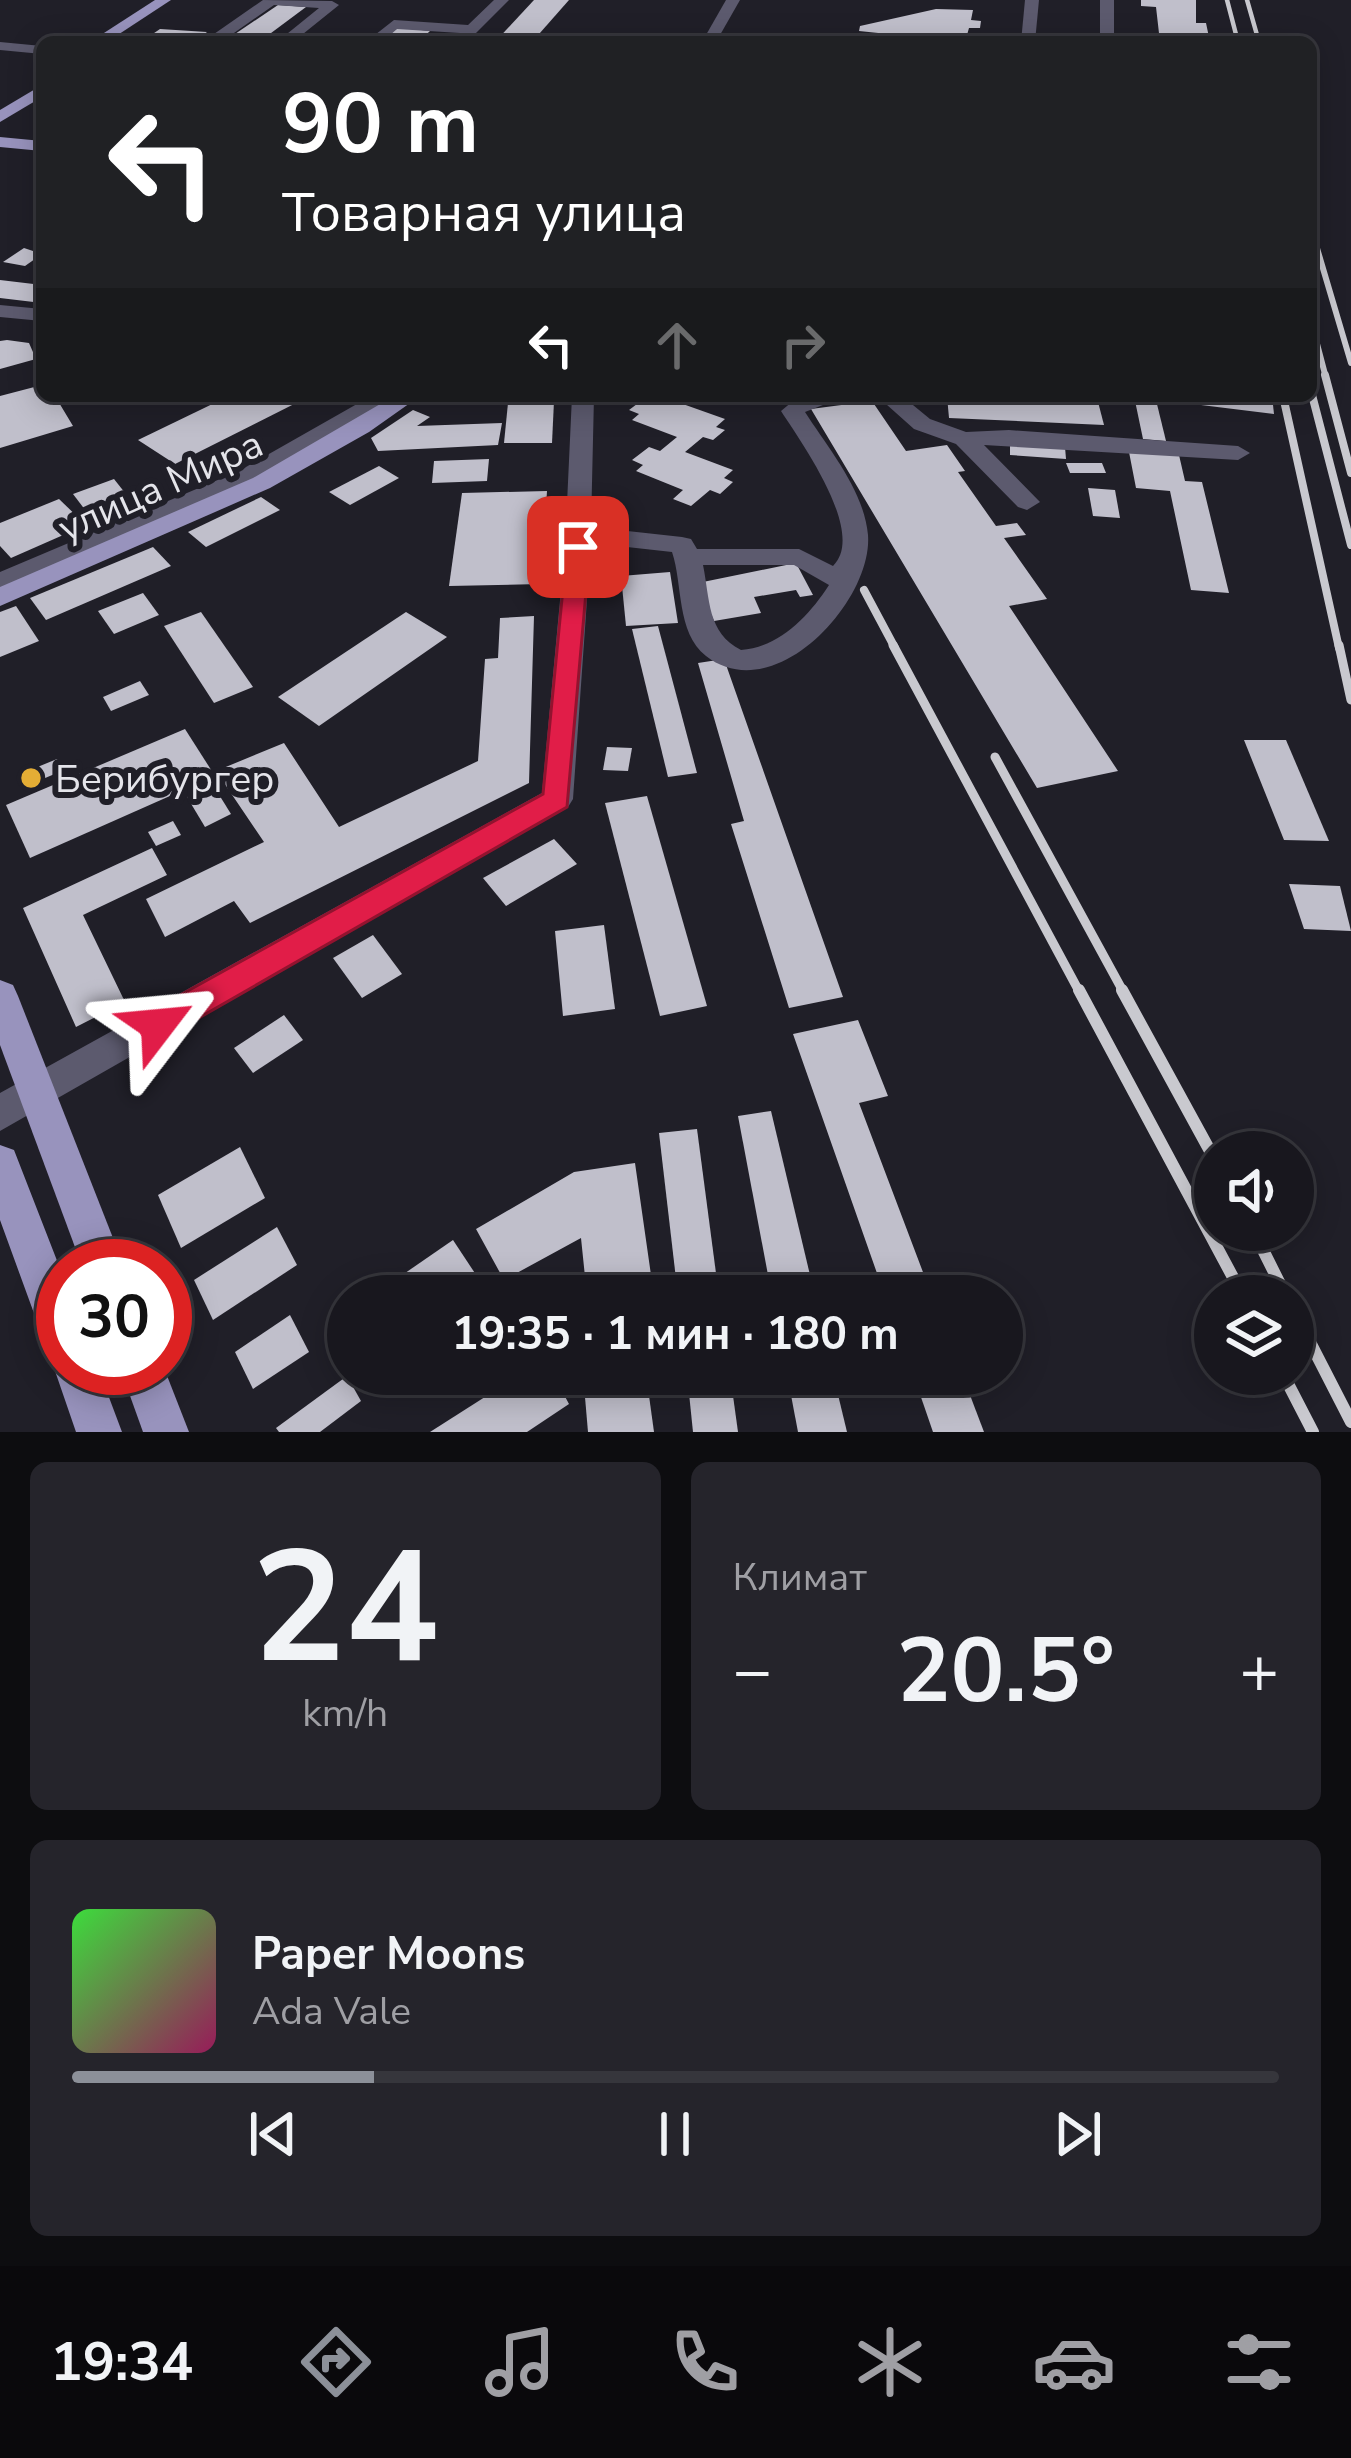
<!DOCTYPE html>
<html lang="ru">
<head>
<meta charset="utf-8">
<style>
  :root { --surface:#18171e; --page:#25242b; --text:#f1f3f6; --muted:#9f9fa4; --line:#36363c; --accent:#8c9099 }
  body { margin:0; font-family:"Nunito Sans",sans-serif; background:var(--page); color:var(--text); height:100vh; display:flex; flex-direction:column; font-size:45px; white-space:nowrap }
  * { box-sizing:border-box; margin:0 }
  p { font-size:39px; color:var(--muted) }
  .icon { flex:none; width:66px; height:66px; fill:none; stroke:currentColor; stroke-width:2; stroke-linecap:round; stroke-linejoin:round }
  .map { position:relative; height:1432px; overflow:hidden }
  .side { display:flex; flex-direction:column; gap:30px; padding:30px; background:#0d0d10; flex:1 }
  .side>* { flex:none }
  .guide { position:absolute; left:36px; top:36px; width:1281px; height:366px; border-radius:18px; box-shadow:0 6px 30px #0003,0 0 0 3px var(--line); background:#202124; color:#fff; overflow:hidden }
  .controls { position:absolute; left:1194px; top:1131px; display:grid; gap:24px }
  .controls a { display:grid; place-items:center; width:120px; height:120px; border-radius:50%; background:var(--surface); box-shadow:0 6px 30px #0003,0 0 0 3px var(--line); font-size:60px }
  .speed { position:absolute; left:36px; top:1239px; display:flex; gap:24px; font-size:60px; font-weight:700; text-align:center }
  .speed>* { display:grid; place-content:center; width:156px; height:156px; border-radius:50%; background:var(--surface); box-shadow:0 6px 30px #0003,0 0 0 3px var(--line); line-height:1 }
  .speed .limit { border:18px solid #d22; background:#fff; color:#111 }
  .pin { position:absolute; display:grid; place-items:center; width:102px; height:102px; color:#fff; margin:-51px; border-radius:24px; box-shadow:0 6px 18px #0006 }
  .me { position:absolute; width:132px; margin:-66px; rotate:61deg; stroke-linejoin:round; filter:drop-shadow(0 0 9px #0008) }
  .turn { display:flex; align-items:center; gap:42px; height:252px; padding:0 48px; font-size:54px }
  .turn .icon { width:156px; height:156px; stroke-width:2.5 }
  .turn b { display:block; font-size:84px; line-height:102px }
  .lanes { display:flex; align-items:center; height:114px; padding:0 48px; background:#0003; justify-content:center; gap:60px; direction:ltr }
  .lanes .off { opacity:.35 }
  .big { font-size:90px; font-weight:700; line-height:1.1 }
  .side .widget { flex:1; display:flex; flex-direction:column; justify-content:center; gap:18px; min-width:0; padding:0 42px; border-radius:18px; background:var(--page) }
  .side .dial { align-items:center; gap:0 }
  .dial b { font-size:156px; line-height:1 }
  .song { display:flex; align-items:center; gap:36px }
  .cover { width:144px; height:144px; border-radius:18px; background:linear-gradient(135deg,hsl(120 70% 55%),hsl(330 70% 35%)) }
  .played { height:12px; border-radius:6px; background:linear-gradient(90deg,var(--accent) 25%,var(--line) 25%) }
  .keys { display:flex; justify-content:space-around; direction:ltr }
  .heat { display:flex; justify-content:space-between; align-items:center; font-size:66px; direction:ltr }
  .side .tiles { flex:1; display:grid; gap:30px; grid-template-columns:1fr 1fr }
  .widget:last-child { grid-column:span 2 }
  .trip { position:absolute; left:327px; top:1275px; width:696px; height:120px; border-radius:60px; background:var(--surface); box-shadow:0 6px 30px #0003,0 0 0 3px var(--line); font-weight:700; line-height:120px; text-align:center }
  .tabs { display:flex; height:192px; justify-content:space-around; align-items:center; background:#0a090c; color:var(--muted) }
  .tabs .icon { width:84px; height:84px }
  .tabs .on { color:var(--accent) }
  .tabs b { font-size:54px; color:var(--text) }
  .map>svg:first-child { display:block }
</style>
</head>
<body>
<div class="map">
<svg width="1351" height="1432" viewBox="0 0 1351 1432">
  <rect width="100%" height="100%" fill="#201f28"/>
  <g fill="#c0bfcb">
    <path d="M 534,0 L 569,0 L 532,42 L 495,42 Z"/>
    <path d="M 1141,0 L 1196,0 L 1196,23 L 1206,23 L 1210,42 L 1160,42 L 1156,7 L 1141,6 Z"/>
    <path d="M 278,5 L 306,7 L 263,39 L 232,36 Z"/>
    <path d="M 936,9 L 973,10 L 971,20 L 981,21 L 980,28 L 969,28 L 965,42 L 859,31 L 860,26 Z"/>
    <path d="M 398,28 L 421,30 L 430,31 L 418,42 L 381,39 Z"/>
    <path d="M 160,29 L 207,32 L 194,42 L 141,42 Z"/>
    <path d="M 24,248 L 42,254 L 25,266 L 3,262 Z"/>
    <path d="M 0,280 L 42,285 L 42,303 L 0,298 Z"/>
    <path d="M 7,340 L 29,343 L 36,359 L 0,369 L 0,341 Z"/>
    <path d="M 42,385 L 42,396 L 55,396 L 73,426 L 0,448 L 0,396 Z"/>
    <path d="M 229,396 L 310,396 L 175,464 L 138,440 Z"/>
    <path d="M 664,396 L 689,396 L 680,403 L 725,419 L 716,427 L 725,430 L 713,440 L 703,437 L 685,452 L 733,470 L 724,478 L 733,482 L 720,494 L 710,490 L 691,506 L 673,499 L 683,490 L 636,471 L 643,465 L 632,460 L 649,447 L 660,451 L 677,437 L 632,420 L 639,414 L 629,410 L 645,398 L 656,402 Z"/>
    <path d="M 947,396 L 1097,398 L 1104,425 L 949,418 Z"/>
    <path d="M 1134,396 L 1155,396 L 1166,441 L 1143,439 Z"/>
    <path d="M 1201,396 L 1272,396 L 1274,414 L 1201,405 Z"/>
    <path d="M 554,401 L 552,443 L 504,443 L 508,403 Z"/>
    <path d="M 872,401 L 906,451 L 947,445 L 965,471 L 958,472 L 996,526 L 1017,523 L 1026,535 L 1004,538 L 1047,599 L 1009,606 L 1118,771 L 1037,788 L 811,409 Z"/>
    <path d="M 413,410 L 430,417 L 417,426 L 502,423 L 498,445 L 378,451 L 371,438 Z"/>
    <path d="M 1010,443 L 1065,447 L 1066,459 L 1010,455 Z"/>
    <path d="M 1129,452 L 1179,455 L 1185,481 L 1202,482 L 1229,593 L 1191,590 L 1170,491 L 1136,488 Z"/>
    <path d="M 489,459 L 487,481 L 432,483 L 434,461 Z"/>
    <path d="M 1066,463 L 1102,463 L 1106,473 L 1070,473 Z"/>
    <path d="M 379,466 L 399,478 L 350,505 L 329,492 Z"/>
    <path d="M 114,479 L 133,503 L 92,519 L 73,494 Z"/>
    <path d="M 1088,488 L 1115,490 L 1120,518 L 1093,516 Z"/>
    <path d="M 547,491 L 541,584 L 449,586 L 462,493 Z"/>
    <path d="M 261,497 L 280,510 L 206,547 L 188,532 Z"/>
    <path d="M 59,499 L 86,525 L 11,558 L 0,546 L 0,523 Z"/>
    <path d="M 153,547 L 171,566 L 46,620 L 30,598 Z"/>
    <path d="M 796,563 L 813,595 L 800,597 L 796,590 L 754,597 L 761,613 L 714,621 L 698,583 Z"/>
    <path d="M 670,572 L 678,623 L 626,626 L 621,576 Z"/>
    <path d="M 143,593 L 159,615 L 114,634 L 98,611 Z"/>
    <path d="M 16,606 L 39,641 L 0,657 L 0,612 Z"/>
    <path d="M 201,612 L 253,687 L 214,703 L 164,626 Z"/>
    <path d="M 406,612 L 447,637 L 319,726 L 278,697 Z"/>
    <path d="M 534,616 L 529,783 L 250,923 L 234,901 L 165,937 L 146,899 L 264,842 L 216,771 L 284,743 L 339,827 L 478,761 L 485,659 L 498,658 L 500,618 Z"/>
    <path d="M 658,626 L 697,773 L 668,777 L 632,629 Z"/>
    <path d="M 724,659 L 843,997 L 789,1008 L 731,824 L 744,821 L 698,663 Z"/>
    <path d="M 140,681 L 149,695 L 111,711 L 103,697 Z"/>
    <path d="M 185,729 L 215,776 L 30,858 L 6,805 Z"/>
    <path d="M 1244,740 L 1286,740 L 1329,841 L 1284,840 Z"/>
    <path d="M 607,747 L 632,748 L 628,771 L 603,770 Z"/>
    <path d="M 57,759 L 64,770 L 24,787 L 18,775 Z"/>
    <path d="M 213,785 L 231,814 L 205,827 L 187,797 Z"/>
    <path d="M 647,796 L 707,1006 L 660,1016 L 605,803 Z"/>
    <path d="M 173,821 L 181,835 L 156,846 L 148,832 Z"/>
    <path d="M 554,839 L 577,864 L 506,906 L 483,878 Z"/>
    <path d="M 152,848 L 167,875 L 83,915 L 125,1002 L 76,1027 L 23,908 Z"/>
    <path d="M 1289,884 L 1340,886 L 1351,931 L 1304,929 Z"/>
    <path d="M 604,925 L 615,1009 L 563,1016 L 555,931 Z"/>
    <path d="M 373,935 L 402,974 L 362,998 L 333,958 Z"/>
    <path d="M 284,1015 L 303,1040 L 253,1073 L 234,1048 Z"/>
    <path d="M 858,1020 L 888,1096 L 859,1103 L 932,1296 L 885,1296 L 793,1034 Z"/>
    <path d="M 771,1111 L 815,1296 L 772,1296 L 738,1116 Z"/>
    <path d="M 697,1129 L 719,1296 L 678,1296 L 659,1133 Z"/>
    <path d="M 240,1147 L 265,1198 L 181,1248 L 158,1195 Z"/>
    <path d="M 635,1163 L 654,1296 L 587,1296 L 581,1238 L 504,1280 L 476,1229 L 574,1172 Z"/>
    <path d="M 277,1227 L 297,1265 L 213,1320 L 194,1280 Z"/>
    <path d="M 453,1240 L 490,1296 L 405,1296 L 395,1280 Z"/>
    <path d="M 290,1315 L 309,1352 L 253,1389 L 235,1352 Z"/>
    <path d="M 521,1374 L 553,1374 L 569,1404 L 527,1432 L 430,1432 Z"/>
    <path d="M 583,1374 L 646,1374 L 654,1432 L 588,1432 Z"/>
    <path d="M 687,1374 L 730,1374 L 738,1432 L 693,1432 Z"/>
    <path d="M 787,1374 L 833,1374 L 847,1432 L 798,1432 Z"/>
    <path d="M 913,1374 L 962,1374 L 984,1432 L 933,1432 Z"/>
    <path d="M 347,1376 L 361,1401 L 320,1432 L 279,1432 L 276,1428 Z"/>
  </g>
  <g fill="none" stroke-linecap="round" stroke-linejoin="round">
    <g fill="#5c5a6e" fill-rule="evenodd">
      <path d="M 263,0 L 332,1 L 339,5 L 293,42 L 277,42 L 319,8 L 274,5 L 224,40 L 214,40 L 214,34 Z"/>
      <path d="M 494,0 L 509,0 L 467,42 L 452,42 L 460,33 L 397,29 L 382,42 L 366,42 L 394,20 L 468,25 Z"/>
      <path d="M 726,0 L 740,0 L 716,42 L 702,42 Z"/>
      <path d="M 1025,0 L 1039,0 L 1035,42 L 1021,42 Z"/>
      <rect x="1100" y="0" width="14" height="42"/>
      <path d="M 0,42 L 42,46 L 42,54 L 0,50 Z"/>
      <path d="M 0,305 L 42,309 L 42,321 L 0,317 Z"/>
      <path d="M 371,396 L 398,396 L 350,430 L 256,482 L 0,591 L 0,572 L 239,471 Z"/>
      <path d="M 572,396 L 594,396 L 591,527 L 682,537 L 691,539 L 697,549 L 799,549 L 833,566 C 867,533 801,442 781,411 L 799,396 L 846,396 L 805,412 C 828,448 864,490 868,535 C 873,601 774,709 706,656 C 676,632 683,584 672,552 L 591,543 L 573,799 L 568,807 L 0,1131 L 0,1093 L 542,793 L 565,547 ZM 703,565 L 794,565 L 829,585 C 809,616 780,647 741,650 C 707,633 710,599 703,565 Z"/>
      <path d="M 877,396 L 902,396 L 930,419 L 966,432 L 1009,430 L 1238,446 L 1250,453 L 1238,460 L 984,445 L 1040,502 L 1027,510 L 1018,507 L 956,444 L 914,429 Z"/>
    </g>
    <g fill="#9893bd" fill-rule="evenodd">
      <path d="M 155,0 L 171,0 L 107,42 L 90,42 Z"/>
      <path d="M 42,85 L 42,97 L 0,122 L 0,110 Z"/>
      <path d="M 0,137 L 42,141 L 42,151 L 0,147 Z"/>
      <path d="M 394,396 L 420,396 L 369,432 L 270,488 L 0,606 L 0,587 L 253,478 Z"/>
      <path d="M 0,980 L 13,985 L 18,996 L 124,1266 L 82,1266 L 0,1045 Z"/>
      <path d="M 0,1145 L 14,1150 L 63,1276 L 63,1368 L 98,1368 L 122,1432 L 76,1432 L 54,1368 L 59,1354 L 47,1349 L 0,1220 Z"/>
      <path d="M 120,1368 L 164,1368 L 189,1432 L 143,1432 Z"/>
    </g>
    <g stroke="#c9c9cf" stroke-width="4.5">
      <path d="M 1227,0 L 1238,42"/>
      <path d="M 1247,0 L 1259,42"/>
    </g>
    <g stroke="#c9c9cf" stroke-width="6">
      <path d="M 1311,228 L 1351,363"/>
      <path d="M 1311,321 L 1326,378"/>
    </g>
    <g stroke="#c9c9cf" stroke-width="8">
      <path d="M 1325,375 L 1351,473"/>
      <path d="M 1311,391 L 1351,545"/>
      <path d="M 1283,396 L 1339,648"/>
      <path d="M 864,590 L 895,648"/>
    </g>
    <g stroke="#c9c9cf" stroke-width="9">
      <path d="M 893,645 L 1080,993"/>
      <path d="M 1339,645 L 1351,700"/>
      <path d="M 995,757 L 1124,993"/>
    </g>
    <g stroke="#c9c9cf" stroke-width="12">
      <path d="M 1079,990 L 1243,1296"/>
      <path d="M 1122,990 L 1215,1160"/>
      <path d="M 1253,1230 L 1286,1296"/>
      <path d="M 1293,1309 L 1351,1422"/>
      <path d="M 1283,1374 L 1313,1432"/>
    </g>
  </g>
  <path fill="#e11d48" stroke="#92132f" stroke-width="3" d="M 578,540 L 590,547 L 567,807 L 169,1035 L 158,1040 L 146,1035 L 141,1025 L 146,1014 L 543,794 L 567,547 Z"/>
  <circle fill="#e4ad35" stroke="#201f28" stroke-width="4.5" cx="31" cy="778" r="12"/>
  <g text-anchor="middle" stroke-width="12" stroke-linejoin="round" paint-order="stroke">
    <g font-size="39" fill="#e4e4ea" stroke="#201f28">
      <text transform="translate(160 485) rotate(-24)" y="14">улица Мира</text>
    </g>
    <g font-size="39" fill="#e4e4ea" stroke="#201f28" text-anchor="start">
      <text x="55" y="792">Берибургер</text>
    </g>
  </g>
</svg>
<div class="controls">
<a><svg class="icon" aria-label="sound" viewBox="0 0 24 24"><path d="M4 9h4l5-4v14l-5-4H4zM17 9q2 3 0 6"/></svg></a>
<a><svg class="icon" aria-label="layers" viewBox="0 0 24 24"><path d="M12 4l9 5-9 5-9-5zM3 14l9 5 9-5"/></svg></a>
</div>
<div class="speed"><div class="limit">30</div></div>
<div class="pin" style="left:578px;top:547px;background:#d93025"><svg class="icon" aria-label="arrive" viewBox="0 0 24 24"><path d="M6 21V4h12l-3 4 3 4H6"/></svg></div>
<svg class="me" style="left:158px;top:1025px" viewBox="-20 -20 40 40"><path d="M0-17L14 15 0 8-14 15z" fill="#e11d48" stroke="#fff" stroke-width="4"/></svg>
<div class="trip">19:35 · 1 мин · 180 m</div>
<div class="guide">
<div class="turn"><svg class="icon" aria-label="left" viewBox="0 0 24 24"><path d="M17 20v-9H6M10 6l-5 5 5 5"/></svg><div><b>90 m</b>Товарная улица</div></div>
<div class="lanes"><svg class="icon" aria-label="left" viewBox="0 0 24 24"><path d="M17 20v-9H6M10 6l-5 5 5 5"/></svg><svg class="icon off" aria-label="ahead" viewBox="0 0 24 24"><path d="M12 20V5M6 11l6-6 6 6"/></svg><svg class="icon off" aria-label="right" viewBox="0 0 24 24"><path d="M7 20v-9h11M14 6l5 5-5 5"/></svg></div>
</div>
</div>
<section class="side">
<div class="tiles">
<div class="widget dial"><b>24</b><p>km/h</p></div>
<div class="widget"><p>Климат</p>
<div class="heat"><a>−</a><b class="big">20.5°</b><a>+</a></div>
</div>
<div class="widget">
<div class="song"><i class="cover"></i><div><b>Paper Moons</b><p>Ada Vale</p></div></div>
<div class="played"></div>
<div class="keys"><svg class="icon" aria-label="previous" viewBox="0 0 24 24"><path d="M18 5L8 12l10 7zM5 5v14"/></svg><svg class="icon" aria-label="pause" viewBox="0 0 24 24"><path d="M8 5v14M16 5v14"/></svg><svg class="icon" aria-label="next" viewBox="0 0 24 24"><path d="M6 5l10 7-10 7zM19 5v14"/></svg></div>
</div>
</div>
</section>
<nav class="tabs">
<b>19:34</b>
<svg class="icon on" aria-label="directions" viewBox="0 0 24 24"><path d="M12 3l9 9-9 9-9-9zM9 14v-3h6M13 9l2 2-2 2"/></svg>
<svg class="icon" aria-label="music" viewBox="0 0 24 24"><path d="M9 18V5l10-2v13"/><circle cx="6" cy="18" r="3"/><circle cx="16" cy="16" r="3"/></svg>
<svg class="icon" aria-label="phone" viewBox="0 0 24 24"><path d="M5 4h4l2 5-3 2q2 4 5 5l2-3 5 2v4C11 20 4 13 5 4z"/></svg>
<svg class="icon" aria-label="climate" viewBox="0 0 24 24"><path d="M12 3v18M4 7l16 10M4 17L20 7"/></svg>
<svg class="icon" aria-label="car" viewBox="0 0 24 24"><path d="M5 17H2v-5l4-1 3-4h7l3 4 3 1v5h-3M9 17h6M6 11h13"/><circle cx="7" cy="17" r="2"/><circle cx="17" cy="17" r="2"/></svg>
<svg class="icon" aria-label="filters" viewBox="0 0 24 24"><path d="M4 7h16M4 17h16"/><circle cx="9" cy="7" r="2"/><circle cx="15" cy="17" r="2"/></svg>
</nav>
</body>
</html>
